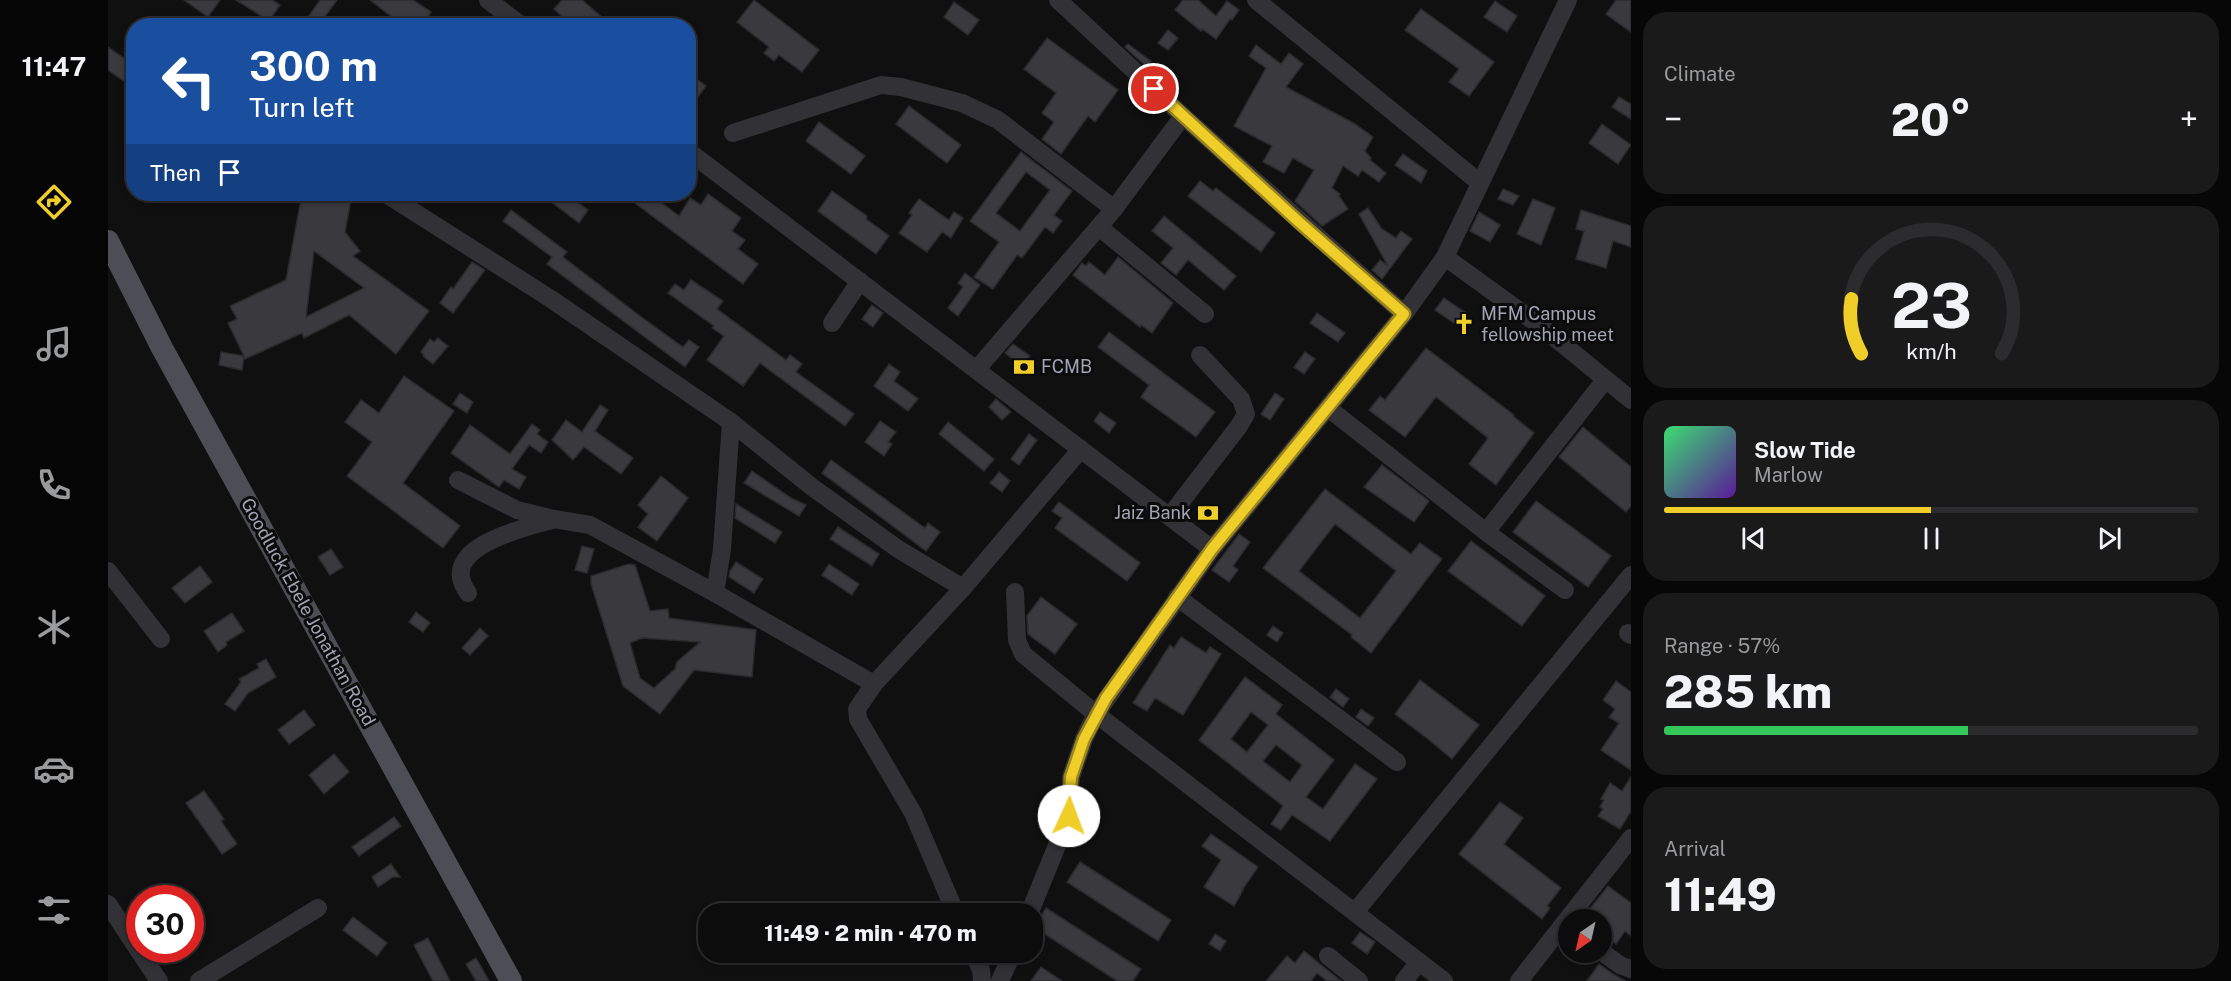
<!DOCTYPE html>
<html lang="en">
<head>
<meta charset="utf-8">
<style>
  :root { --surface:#0c0c0d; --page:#1a1a1b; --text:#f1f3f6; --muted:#9a9b9d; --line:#2c2c2e; --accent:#efce2a }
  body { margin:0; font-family:"Public Sans",sans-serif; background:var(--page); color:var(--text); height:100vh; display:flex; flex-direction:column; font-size:22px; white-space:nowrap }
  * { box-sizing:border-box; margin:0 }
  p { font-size:20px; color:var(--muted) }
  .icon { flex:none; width:33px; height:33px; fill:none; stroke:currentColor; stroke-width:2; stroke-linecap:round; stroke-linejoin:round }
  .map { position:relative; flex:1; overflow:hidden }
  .details { display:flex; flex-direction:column; gap:12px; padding:12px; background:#070707; width:600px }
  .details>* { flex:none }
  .guide { position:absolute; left:18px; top:18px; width:570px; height:183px; border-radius:24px; box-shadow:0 3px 9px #0003,0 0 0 2px var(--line); background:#1a4fa0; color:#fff; overflow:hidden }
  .needle { width:39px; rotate:214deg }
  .controls { position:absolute; left:1450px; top:909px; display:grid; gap:12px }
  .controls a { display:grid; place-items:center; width:54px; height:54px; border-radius:50%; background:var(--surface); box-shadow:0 3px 9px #0003,0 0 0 2px var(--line); font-size:30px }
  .speed { position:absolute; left:18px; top:885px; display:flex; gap:12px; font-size:30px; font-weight:700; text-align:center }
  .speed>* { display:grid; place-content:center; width:78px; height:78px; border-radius:50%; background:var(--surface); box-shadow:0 3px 9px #0003,0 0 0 2px var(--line); line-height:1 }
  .speed .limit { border:9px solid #d22; background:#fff; color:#111 }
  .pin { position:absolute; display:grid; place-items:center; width:51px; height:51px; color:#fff; margin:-26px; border:3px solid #fff; border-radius:50%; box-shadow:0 2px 6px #0007 }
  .me { position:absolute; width:66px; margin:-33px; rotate:2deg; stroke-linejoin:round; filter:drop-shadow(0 0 4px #0008) }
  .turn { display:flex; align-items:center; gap:21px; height:126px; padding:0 24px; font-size:27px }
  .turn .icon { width:78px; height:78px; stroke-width:2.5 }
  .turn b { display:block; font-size:42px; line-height:51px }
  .then { display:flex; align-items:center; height:57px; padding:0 24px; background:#0003; gap:12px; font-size:22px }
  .big { font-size:45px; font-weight:800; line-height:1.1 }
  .details .widget { flex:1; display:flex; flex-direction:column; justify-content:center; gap:9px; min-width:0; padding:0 21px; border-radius:24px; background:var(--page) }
  .details .dial { align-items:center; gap:0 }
  .dial svg { height:156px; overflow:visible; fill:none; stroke:var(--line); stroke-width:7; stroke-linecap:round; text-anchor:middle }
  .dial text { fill:var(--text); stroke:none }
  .song { display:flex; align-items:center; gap:18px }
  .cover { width:72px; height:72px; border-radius:9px; background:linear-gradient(135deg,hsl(140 70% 55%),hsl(270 70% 35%)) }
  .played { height:6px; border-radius:3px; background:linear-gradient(90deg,var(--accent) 50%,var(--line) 50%) }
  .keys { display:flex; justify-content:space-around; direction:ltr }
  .heat { display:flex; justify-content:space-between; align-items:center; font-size:33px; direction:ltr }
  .charge { height:9px; border-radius:4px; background:linear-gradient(90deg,#34c759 57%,var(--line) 0) }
  .trip { position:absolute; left:590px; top:903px; width:345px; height:60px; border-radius:24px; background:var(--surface); box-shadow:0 3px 9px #0003,0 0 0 2px var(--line); font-weight:800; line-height:60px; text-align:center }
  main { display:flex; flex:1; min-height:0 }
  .tab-bar { display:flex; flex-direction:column; width:108px; justify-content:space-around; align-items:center; background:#050505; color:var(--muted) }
  .tab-bar .icon { width:42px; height:42px }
  .tab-bar .current { color:var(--accent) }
  .tab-bar b { font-size:27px; color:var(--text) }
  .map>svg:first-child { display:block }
</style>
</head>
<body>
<main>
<nav class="tab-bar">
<b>11:47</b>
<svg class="icon current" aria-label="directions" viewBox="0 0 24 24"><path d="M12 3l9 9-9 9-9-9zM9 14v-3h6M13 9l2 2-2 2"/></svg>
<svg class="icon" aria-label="music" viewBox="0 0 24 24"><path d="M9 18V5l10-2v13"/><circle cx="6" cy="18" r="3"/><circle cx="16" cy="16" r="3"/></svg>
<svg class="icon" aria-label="phone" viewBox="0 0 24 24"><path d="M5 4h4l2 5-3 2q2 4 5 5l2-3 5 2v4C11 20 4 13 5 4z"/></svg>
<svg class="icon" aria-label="climate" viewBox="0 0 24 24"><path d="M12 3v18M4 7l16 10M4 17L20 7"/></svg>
<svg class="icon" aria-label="car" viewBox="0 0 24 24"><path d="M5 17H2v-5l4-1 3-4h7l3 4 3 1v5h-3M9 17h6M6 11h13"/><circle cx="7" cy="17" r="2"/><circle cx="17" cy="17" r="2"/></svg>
<svg class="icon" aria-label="filters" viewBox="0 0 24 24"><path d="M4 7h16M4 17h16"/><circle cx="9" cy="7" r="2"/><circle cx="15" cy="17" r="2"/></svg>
</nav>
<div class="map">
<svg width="1523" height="981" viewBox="0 0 1523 981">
  <rect width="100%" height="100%" fill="#101011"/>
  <g fill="#3a3a3e" stroke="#2b2a2d" stroke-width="1.5" fill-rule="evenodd">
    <path d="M 76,0 L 112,0 L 100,17 Z"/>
    <path d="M 128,0 L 164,0 L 172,5 L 161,21 Z"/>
    <path d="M 212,0 L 229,0 L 210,26 L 194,26 Z"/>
    <path d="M 262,0 L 305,0 L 323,12 L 314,26 L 296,26 Z"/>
    <path d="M 454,0 L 474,0 L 504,26 L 465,26 L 446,9 Z"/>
    <path d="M 646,0 L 711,50 L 694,72 L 671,55 L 666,61 L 656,53 L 661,47 L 629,22 Z"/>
    <path d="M 1075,0 L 1090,0 L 1108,16 L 1119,1 L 1131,10 L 1124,20 L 1122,19 L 1108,39 L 1094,29 L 1093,31 L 1067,10 Z"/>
    <path d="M 1508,0 L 1523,0 L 1523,32 L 1498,14 Z"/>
    <path d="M 1387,1 L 1409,16 L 1399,32 L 1376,17 Z"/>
    <path d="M 846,2 L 871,20 L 860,35 L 836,17 Z"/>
    <path d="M 1313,9 L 1386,62 L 1361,96 L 1341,82 L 1351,69 L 1297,30 Z"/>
    <path d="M 1060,30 L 1070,38 L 1060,50 L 1050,43 Z"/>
    <path d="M 939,38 L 1010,90 L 987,122 L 980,116 L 953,154 L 934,139 L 946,122 L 934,113 L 948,93 L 916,69 Z"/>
    <path d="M 1020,44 L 1043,61 L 1039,67 L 1017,47 Z"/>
    <path d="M 1148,45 L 1173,64 L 1181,53 L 1195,64 L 1178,87 L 1247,124 L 1265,137 L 1257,151 L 1263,158 L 1262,160 L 1278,173 L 1271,182 L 1254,170 L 1250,176 L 1235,166 L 1224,188 L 1232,194 L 1231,196 L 1240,209 L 1214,226 L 1187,201 L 1206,170 L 1185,158 L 1176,173 L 1155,162 L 1164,146 L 1126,126 L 1158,68 L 1141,56 Z"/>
    <path d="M 0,47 L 26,65 L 26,88 L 0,70 Z"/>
    <path d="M 586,77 L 598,86 L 580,110 L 580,85 Z"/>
    <path d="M 1511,97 L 1523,104 L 1523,119 L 1504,107 Z"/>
    <path d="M 801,106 L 853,145 L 839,163 L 788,124 Z"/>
    <path d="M 711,122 L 757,156 L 743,174 L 698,141 Z"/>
    <path d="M 1494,124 L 1523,145 L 1510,164 L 1481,143 Z"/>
    <path d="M 913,152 L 964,191 L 946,215 L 954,221 L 945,233 L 937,227 L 914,258 L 909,255 L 885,289 L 866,277 L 891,242 L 862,221 ZM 918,172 L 942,190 L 912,231 L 888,213 Z"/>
    <path d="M 1295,154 L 1319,171 L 1313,183 L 1287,165 Z"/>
    <path d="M 1092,181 L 1105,191 L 1108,188 L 1167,233 L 1153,252 L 1080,196 Z"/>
    <path d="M 1395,189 L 1411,196 L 1405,205 L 1390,199 Z"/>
    <path d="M 724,191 L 759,216 L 758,219 L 781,236 L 768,254 L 710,211 Z"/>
    <path d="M 194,194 L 244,194 L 237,232 L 252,251 L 245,256 L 321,311 L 288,354 L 241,315 L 196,338 L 194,333 L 137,359 L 136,357 L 134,370 L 111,365 L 113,352 L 136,356 L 120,323 L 129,319 L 122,306 L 178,280 ZM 206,251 L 256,288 L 198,317 Z"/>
    <path d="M 433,194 L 458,194 L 480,210 L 471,223 Z"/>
    <path d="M 515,194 L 542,194 L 571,216 L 582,198 L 593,205 L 600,194 L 633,218 L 624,231 L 637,240 L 630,249 L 650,264 L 635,284 Z"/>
    <path d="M 811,199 L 841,220 L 846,212 L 855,218 L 843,238 L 834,232 L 819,252 L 791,233 L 804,215 L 801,213 Z"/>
    <path d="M 1425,199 L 1447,208 L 1433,245 L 1409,234 Z"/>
    <path d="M 1260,208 L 1273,228 L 1288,238 L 1293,231 L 1304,239 L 1274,279 L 1264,270 L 1272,260 L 1280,266 L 1251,214 Z"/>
    <path d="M 403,210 L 459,252 L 455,257 L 536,319 L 575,347 L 581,340 L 591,347 L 577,367 L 439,264 L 444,257 L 395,221 Z"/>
    <path d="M 1473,210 L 1523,226 L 1523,247 L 1505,241 L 1498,268 L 1468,259 L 1476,231 L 1468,229 Z"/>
    <path d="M 1371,212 L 1392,225 L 1382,242 L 1362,231 Z"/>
    <path d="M 1056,216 L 1128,276 L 1116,290 L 1080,260 L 1068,275 L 1053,263 L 1065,248 L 1044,231 Z"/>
    <path d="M 1010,257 L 1065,303 L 1044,333 L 1033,325 L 1032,327 L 965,275 L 974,263 L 978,266 L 981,262 L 997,275 Z"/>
    <path d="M 364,262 L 377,270 L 345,313 L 332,303 L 343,287 L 345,289 Z"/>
    <path d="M 857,273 L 872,285 L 850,316 L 840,308 L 855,287 L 850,283 Z"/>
    <path d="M 583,280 L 615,301 L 609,309 L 678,360 L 682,355 L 694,364 L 688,372 L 746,414 L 737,426 L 652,363 L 635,386 L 599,360 L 616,336 L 604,328 L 606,326 L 560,293 L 567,284 L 576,290 Z"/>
    <path d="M 1336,298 L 1358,313 L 1349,325 L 1327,310 Z"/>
    <path d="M 764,305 L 775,313 L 765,327 L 754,319 Z"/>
    <path d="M 1209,313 L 1237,333 L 1230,342 L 1202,323 Z"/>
    <path d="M 1001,332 L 1107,412 L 1088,437 L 1033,397 L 1041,385 L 990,347 Z"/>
    <path d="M 330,338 L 340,346 L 325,364 L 315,356 L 316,355 L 313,352 L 322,339 L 326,342 Z"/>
    <path d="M 905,344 L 922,356 L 914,366 L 897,353 Z"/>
    <path d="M 1318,348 L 1406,415 L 1405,416 L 1426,433 L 1388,485 L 1361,464 L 1380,438 L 1328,397 L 1297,437 L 1261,410 L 1272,396 L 1277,400 Z"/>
    <path d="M 1197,352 L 1207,359 L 1196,374 L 1186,367 Z"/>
    <path d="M 781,364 L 792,372 L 786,381 L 810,399 L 800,411 L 766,386 Z"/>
    <path d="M 296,376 L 346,411 L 295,483 L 352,526 L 335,548 L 239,476 L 264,442 L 237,422 L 253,400 L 271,413 Z"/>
    <path d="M 352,393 L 365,402 L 359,413 L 345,404 Z"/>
    <path d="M 1167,393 L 1176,399 L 1162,420 L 1153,414 Z"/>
    <path d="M 888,399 L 903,412 L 894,420 L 881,407 Z"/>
    <path d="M 492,405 L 500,410 L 487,431 L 525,458 L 513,474 L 476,447 L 465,460 L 444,440 L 458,420 L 474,432 Z"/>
    <path d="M 992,412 L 1008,423 L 1001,433 L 986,421 Z"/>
    <path d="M 772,421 L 788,432 L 780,442 L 784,444 L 776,456 L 757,442 Z"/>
    <path d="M 840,422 L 886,459 L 876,471 L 831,434 Z"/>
    <path d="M 424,424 L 432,430 L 429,434 L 440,442 L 433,453 L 421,445 L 404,469 L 418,477 L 411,489 L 396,480 L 391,487 L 343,453 L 362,425 L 402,454 Z"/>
    <path d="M 1475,427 L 1523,467 L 1523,506 L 1518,512 L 1451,457 Z"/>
    <path d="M 921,434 L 929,440 L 911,465 L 903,459 Z"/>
    <path d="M 723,460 L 817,528 L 820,523 L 832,532 L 818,551 L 714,473 Z"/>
    <path d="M 1274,465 L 1321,501 L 1306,522 L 1256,487 Z"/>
    <path d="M 644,471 L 683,498 L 698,505 L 691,516 L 636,483 Z"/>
    <path d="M 891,472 L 902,481 L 894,492 L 882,483 Z"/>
    <path d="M 553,476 L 580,498 L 549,541 L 530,527 L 540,514 L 530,505 Z"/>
    <path d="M 1217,489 L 1303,554 L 1312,543 L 1334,559 L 1263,653 L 1243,637 L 1244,635 L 1155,568 ZM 1227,524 L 1288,571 L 1252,618 L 1191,571 Z"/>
    <path d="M 1428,501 L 1503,556 L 1480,587 L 1405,532 Z"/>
    <path d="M 951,502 L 1032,563 L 1019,581 L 947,528 L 954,518 L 944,511 Z"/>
    <path d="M 628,504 L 674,532 L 667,543 L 627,518 Z"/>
    <path d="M 730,527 L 771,554 L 764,566 L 722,539 Z"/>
    <path d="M 1131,534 L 1142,542 L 1125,566 L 1130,570 L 1121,582 L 1104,570 Z"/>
    <path d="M 1363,541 L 1437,596 L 1414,626 L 1340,571 Z"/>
    <path d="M 474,546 L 486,549 L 479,573 L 467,570 Z"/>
    <path d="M 223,549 L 235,567 L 222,575 L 210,557 Z"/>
    <path d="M 628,562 L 655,579 L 646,593 L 621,577 L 622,571 Z"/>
    <path d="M 521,564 L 527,565 L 542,611 L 560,609 L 561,618 L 648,630 L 644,677 L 586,670 L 552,714 L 515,686 L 483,584 L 483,576 ZM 534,638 L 592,642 L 569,662 L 567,669 L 546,688 L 532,678 L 522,643 Z"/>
    <path d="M 721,564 L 751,584 L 744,595 L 714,575 Z"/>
    <path d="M 92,566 L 104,582 L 77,603 L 64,588 Z"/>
    <path d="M 933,597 L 969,624 L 947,654 L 920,634 L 919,616 Z"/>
    <path d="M 308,612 L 322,623 L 315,632 L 301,622 Z"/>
    <path d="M 124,613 L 136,631 L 118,642 L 119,645 L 110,652 L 96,631 Z"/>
    <path d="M 1165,626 L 1175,633 L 1169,642 L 1159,635 Z"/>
    <path d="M 372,628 L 380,636 L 362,655 L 354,648 Z"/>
    <path d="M 1073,637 L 1098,653 L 1102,647 L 1113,654 L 1075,715 L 1047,698 L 1039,711 L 1025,703 L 1062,645 L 1066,648 Z"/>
    <path d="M 158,659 L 168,677 L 140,693 L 127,711 L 117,704 L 133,682 L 131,679 L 151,668 L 149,664 Z"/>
    <path d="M 1137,677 L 1174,705 L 1168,714 L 1226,760 L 1198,797 L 1215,809 L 1247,764 L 1269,779 L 1222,841 L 1184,815 L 1173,830 L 1163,824 L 1175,806 L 1091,740 ZM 1143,712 L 1160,725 L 1139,752 L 1123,739 ZM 1168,745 L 1194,765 L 1182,782 L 1155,761 Z"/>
    <path d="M 1312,680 L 1371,725 L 1344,759 L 1320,739 L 1287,714 Z"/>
    <path d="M 1508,681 L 1523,692 L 1523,770 L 1493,750 L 1511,723 L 1501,717 L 1507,709 L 1495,700 Z"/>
    <path d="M 1228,689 L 1241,699 L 1235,707 L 1222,697 Z"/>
    <path d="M 1253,709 L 1266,718 L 1260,726 L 1248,717 Z"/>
    <path d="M 196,710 L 207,725 L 181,744 L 170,730 Z"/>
    <path d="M 226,754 L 241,772 L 216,794 L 201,775 Z"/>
    <path d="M 1523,777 L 1523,811 L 1512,829 L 1490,816 L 1495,809 L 1492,807 L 1496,800 L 1493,799 L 1502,783 L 1514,791 Z"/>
    <path d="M 96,791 L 116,819 L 113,821 L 129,844 L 114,854 L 78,803 Z"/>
    <path d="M 1392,802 L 1415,818 L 1396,844 L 1453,888 L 1439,906 L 1442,908 L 1434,919 L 1351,854 Z"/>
    <path d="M 286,817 L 293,826 L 251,856 L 244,847 Z"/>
    <path d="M 1103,834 L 1150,867 L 1134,890 L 1135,890 L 1126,906 L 1096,887 L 1113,860 L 1094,846 Z"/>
    <path d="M 972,862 L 1063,920 L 1050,941 L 959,882 Z"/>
    <path d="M 283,864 L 292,877 L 285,877 L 270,887 L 264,877 Z"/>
    <path d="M 1500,886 L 1523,903 L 1523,936 L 1517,931 L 1508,944 L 1494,934 L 1494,920 L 1473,920 Z"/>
    <path d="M 938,908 L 1033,969 L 1025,981 L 1009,981 L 926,927 Z"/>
    <path d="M 245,917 L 279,943 L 269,956 L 235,930 Z"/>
    <path d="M 1252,932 L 1267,942 L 1259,954 L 1244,943 Z"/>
    <path d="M 1107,934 L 1118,941 L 1112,951 L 1101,944 Z"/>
    <path d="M 320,938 L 342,981 L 325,981 L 306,945 Z"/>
    <path d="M 1196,951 L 1233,981 L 1219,981 L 1209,973 L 1203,981 L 1158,981 L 1179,956 L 1187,963 Z"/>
    <path d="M 368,958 L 381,981 L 368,981 L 358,964 Z"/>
    <path d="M 1491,964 L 1505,974 L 1517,981 L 1479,981 Z"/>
    <path d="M 933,967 L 954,981 L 923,981 Z"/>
  </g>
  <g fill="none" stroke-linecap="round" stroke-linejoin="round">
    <g stroke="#313136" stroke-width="18">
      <path d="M 380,0 L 414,26"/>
      <path d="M 950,0 L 1075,116 L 1296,314"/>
      <path d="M 1148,0 L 1372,183"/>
      <path d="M 625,133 L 773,85 L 793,87 L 854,103 L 890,120 L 1006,209"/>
      <path d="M 580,151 L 1104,549"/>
      <path d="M 278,194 L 443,299 L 623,422 L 704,487 L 790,549 L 855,588"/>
      <path d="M 991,227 L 1097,314"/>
      <path d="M 1337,257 L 1435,328 L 1523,400"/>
      <path d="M 724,323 L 752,281"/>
      <path d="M 869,369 L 1006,209 L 1075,116"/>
      <path d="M 1220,408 L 1378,532 L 1457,590"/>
      <path d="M 350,480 L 409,510 L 446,519 L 482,525 L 607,593 L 766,684"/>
      <path d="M 1062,516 L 1131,426 L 1138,414 L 1133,399 L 1092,355"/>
      <path d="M 1378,532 L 1497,380"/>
      <path d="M 0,571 L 53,639"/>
      <path d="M 907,592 L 909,640 L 915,654 L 988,714 L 1336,981"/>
      <path d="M 360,593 C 327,548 415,528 444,520"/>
      <path d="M 607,593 L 614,549 L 623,422"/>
      <path d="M 1069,597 L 1289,762"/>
      <path d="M 1520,633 L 1523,635"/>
      <path d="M 0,904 L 51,981"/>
      <path d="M 1247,912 L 1523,575"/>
      <path d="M 848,914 L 805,813 L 750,719 L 749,709 L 766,684 L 855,588 L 973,449"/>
      <path d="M 921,914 L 961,816 L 963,777 L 976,739 L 988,714 L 1104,549 L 1296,314 L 1337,257 L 1460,0"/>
      <path d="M 865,952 L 873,970 L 874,981"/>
      <path d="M 1494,952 L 1512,965 L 1523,969"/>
      <path d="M 1220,956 L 1251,981"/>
      <path d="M 91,981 L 210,908"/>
      <path d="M 892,981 L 905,952"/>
      <path d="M 1296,981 L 1311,962"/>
      <path d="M 1411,981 L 1523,838"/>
    </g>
    <path stroke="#4d4e55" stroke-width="22" d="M 0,241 L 54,348 L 403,981"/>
  </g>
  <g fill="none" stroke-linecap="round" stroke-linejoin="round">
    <defs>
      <path id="route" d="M 961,816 L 963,777 L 976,739 L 998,698 L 1104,549 L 1296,314 L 1191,222 L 1046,89"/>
    </defs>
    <use href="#route" stroke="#9b861b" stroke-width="15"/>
    <use href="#route" stroke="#efce2a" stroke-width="10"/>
  </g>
  <defs>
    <symbol id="church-bare" viewBox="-9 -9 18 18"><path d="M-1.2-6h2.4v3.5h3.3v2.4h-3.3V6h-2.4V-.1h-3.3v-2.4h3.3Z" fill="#efce2a" stroke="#0b0b0c" stroke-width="2.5" paint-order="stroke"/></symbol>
    <symbol id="bank-bare" viewBox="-9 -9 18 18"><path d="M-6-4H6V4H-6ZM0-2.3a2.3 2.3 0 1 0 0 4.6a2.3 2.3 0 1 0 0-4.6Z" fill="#efce2a" stroke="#0b0b0c" stroke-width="2.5" paint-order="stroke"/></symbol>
  </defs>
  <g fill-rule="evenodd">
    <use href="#church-bare" x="1341" y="309" width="30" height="30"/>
    <use href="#bank-bare" x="901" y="352" width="30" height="30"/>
    <use href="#bank-bare" x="1085" y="498" width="30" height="30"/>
  </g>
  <g text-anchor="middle" stroke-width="6" stroke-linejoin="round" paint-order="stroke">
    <g font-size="18" fill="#a1a4b2" stroke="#0b0b0c" text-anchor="start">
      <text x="1373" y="320">MFM Campus<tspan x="1373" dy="21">fellowship meet</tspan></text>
      <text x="933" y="373">FCMB</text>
      <text x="1083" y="519" text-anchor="end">Jaiz Bank</text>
    </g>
    <g font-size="18" fill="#a1a4b2" stroke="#0b0b0c">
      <text transform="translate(200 612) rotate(61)" y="6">Goodluck Ebele Jonathan Road</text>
    </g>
  </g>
</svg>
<div class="controls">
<a><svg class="needle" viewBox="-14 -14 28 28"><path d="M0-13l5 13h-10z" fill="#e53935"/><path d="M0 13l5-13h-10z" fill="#9a9b9d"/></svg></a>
</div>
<div class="speed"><div class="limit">30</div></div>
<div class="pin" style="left:1046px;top:89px;background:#d93025"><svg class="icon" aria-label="arrive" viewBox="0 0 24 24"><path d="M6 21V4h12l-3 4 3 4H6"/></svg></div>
<svg class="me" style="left:961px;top:816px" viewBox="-20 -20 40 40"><circle r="19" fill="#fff"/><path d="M0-13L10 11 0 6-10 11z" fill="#efce2a"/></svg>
<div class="trip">11:49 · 2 min · 470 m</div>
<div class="guide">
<div class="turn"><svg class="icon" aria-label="left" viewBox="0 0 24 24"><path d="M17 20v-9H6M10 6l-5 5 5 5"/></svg><div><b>300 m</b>Turn left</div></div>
<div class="then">Then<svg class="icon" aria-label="arrive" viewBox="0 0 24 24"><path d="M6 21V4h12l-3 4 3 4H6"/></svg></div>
</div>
</div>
<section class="details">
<div class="widget"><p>Climate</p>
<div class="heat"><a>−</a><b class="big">20°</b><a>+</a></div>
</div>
<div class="widget dial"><svg viewBox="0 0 100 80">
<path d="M14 69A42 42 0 1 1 86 69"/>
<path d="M14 69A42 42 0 0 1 9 41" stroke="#efce2a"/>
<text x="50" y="56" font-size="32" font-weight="700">23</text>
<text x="50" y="72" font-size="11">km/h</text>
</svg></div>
<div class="widget">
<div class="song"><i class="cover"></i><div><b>Slow Tide</b><p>Marlow</p></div></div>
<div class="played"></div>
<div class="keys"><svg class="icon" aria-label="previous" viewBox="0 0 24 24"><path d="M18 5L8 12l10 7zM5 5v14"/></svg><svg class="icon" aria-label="pause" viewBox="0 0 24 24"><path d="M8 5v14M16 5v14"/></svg><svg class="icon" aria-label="next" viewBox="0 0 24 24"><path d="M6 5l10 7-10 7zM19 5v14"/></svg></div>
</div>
<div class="widget"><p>Range · 57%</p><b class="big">285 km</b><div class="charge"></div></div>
<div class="widget"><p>Arrival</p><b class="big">11:49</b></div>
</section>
</main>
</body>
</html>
